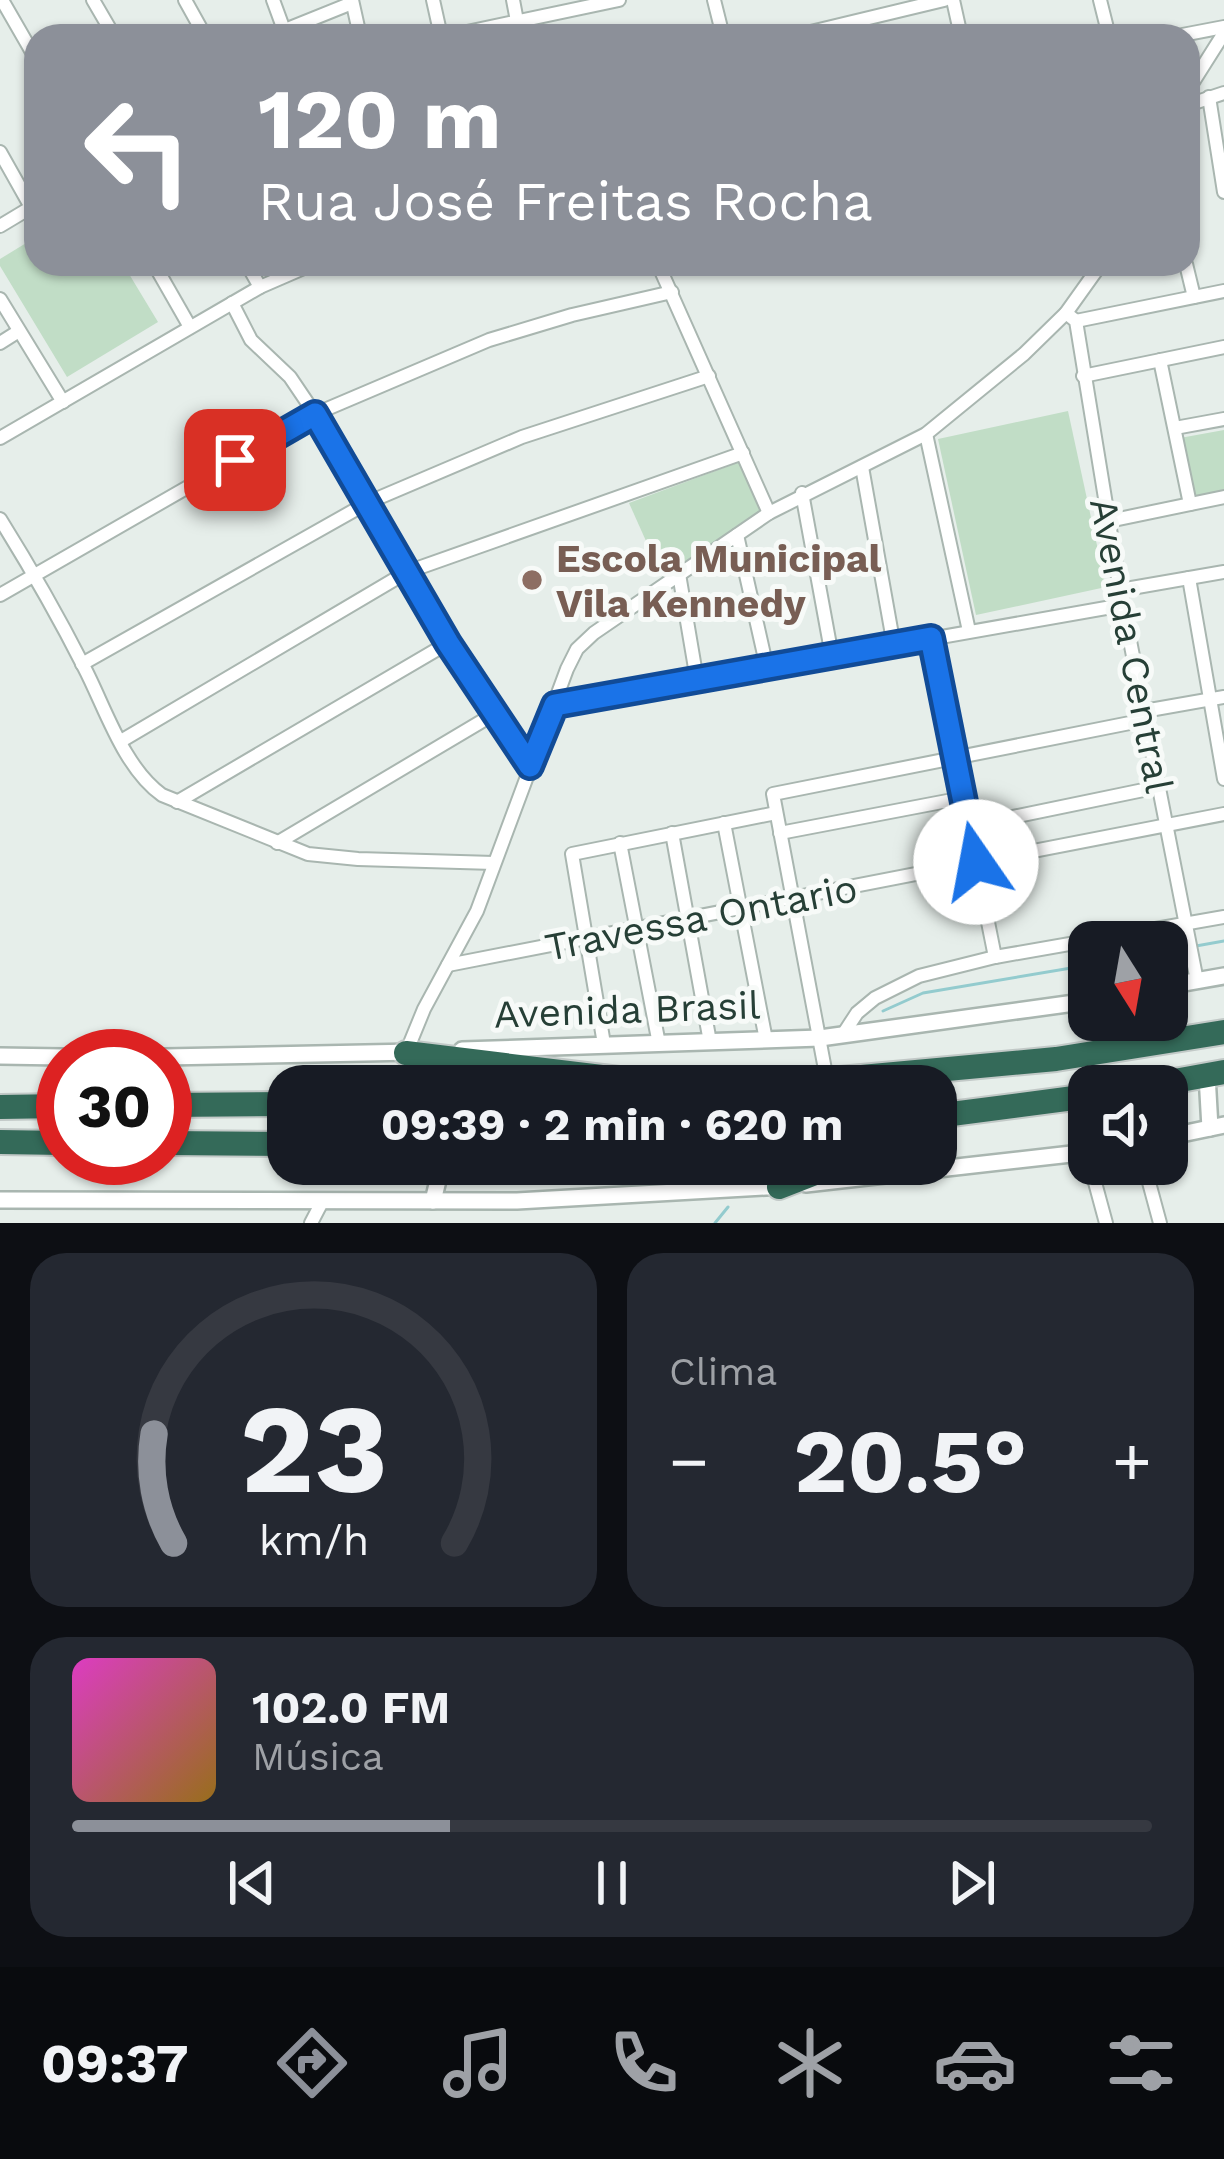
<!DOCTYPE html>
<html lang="pt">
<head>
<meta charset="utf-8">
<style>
  :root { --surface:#171b24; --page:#242831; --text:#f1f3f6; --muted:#9ea1a6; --line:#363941; --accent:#8c9099 }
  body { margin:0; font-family:"Work Sans",sans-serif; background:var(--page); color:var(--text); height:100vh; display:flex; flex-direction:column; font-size:45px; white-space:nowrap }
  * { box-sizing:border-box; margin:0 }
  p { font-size:39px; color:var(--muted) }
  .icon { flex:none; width:66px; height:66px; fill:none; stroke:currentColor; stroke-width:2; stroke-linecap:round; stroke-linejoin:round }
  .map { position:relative; height:1223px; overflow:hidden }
  .panel { display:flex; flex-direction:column; gap:30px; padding:30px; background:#0d0f14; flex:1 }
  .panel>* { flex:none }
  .top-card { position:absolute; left:24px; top:24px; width:1176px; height:252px; border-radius:36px; box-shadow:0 3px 9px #0004; background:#8c9099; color:#fff; overflow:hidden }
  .needle { width:78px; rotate:169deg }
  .fabs { position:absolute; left:1068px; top:921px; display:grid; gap:24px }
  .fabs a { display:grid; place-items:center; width:120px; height:120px; border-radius:24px; background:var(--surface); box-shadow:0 3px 9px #0004; font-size:60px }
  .speed { position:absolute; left:36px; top:1029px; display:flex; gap:24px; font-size:60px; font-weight:700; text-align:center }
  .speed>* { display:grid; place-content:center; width:156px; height:156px; border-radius:50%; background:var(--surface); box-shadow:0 3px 9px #0004; line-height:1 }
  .speed .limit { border:18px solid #d22; background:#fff; color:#111 }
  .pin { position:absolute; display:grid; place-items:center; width:102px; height:102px; color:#fff; margin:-51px; border-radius:24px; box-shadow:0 6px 18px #0006 }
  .me { position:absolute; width:132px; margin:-66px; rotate:348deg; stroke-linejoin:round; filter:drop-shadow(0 0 9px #0008) }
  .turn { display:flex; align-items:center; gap:42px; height:252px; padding:0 36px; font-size:54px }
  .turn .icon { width:156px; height:156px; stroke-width:2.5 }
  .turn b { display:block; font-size:84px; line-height:102px }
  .big { font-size:90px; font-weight:700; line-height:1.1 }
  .panel .card { flex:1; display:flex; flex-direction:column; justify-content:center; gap:18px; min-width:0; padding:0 42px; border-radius:36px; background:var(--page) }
  .panel .dial { align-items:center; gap:0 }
  .dial svg { height:312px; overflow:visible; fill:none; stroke:var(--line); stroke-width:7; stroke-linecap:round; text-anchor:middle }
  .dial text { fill:var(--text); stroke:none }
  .song { display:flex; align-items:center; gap:36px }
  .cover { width:144px; height:144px; border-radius:18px; background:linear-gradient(135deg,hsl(310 70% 55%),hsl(40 70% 35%)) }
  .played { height:12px; border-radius:6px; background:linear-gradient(90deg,var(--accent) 35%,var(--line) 35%) }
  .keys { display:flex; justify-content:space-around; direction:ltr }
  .heat { display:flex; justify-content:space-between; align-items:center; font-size:66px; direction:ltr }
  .panel .tiles { flex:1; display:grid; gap:30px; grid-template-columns:1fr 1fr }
  .card:last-child { grid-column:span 2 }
  .trip { position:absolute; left:267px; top:1065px; width:690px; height:120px; border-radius:36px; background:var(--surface); box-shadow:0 3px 9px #0004; font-weight:700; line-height:120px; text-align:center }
  .menu { display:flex; height:192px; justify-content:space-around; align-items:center; background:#090b0e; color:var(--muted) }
  .menu .icon { width:84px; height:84px }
  .menu .selected { color:var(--accent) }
  .menu b { font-size:54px; color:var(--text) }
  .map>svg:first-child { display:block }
</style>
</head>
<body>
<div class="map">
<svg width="1224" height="1223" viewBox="0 0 1224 1223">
  <rect width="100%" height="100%" fill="#e6eeea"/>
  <g fill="#c1ddc6">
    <path d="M 36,237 L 36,264 L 123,264 L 158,322 L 67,377 L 0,266 L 0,259 Z"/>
    <path d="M 1068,411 L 1106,587 L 976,615 L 938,439 Z"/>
    <path d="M 1224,430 L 1224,495 L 1194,501 L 1180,438 Z"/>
    <path d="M 742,461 L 762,512 L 663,579 L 629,503 Z"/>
  </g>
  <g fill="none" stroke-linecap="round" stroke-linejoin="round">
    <g stroke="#93cbce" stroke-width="3">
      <path d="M 1196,946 L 1224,941"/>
      <path d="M 1167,952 L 1187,948"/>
      <path d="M 883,1011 L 923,993 L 1089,965"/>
      <path d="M 715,1223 L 728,1207"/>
    </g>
    <defs>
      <g id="minor">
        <path d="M 2,0 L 36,59"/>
        <path d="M 93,0 L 114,36"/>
        <path d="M 185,0 L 205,36"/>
        <path d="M 273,0 L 284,30"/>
        <path d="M 352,0 L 360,36"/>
        <path d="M 433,0 L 441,36"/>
        <path d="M 513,0 L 517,21"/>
        <path d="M 714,0 L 723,36"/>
        <path d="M 953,0 L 961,36"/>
        <path d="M 1100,0 L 1109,36"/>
        <path d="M 270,36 L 352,3"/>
        <path d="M 448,36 L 619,0"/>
        <path d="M 794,36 L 944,0"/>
        <path d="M 1177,36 L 1224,27"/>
        <path d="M 1188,90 L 1224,33"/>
        <path d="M 1209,97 L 1224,192"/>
        <path d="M 1188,105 L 1224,93"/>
        <path d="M 0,152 L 31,207"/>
        <path d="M 0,226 L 35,205"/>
        <path d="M 154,264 L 190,327"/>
        <path d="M 247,264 L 260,287"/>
        <path d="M 658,264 L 769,513"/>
        <path d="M 1186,264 L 1194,297"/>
        <path d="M 0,299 L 63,402"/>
        <path d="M 232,303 L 251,340 L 290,377 L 315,414 L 448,643 L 530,766"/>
        <path d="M 1066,313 L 1076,321 L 1120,590 L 1197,981"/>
        <path d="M 1076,321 L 1224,291"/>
        <path d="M 0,343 L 19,331"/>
        <path d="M 1160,360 L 1190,504"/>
        <path d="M 1083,376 L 1224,347"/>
        <path d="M 1175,428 L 1224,419"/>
        <path d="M 926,434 L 969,631"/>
        <path d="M 0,438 L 260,287 L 313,264"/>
        <path d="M 862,467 L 894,646"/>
        <path d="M 802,493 L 832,656"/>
        <path d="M 0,519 C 30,567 58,616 84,667 C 105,707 123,767 162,795 L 308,854 L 358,859 L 494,863"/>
        <path d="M 1109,521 L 1224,497"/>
        <path d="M 737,535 L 767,668"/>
        <path d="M 679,574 L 697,680"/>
        <path d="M 1189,578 L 1224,779"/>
        <path d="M 1120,590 L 1224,572"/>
        <path d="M 0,595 L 315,414 L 489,340 L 572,315 L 672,292"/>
        <path d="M 931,638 L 995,957"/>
        <path d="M 82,664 L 369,502 L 522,437 L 709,376"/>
        <path d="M 555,705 L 1123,605"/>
        <path d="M 1144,711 L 1224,697"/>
        <path d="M 121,741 L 407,572 L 743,453"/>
        <path d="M 177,802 L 448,643"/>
        <path d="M 724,823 L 766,1040"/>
        <path d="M 969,826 L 1158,787"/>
        <path d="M 672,833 L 710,1042"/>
        <path d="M 780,833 L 963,798"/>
        <path d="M 277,843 L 494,714"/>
        <path d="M 620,843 L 659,1044"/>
        <path d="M 448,965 L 1224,814"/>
        <path d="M 842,1036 L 857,1013 L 875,998 L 919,976 L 995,957 L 1224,917"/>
        <path d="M 604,1044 L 572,854 L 776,813"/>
        <path d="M 406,1053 L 424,1009 L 477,911 L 567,669 L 577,649 L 594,633 L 769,513 L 926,434 L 1024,354 L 1066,313 L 1101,264"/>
        <path d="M 827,1080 L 773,794 L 1145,720"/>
        <path d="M 1090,1164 L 1106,1223"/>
        <path d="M 1144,1164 L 1160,1223"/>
        <path d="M 311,1223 L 323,1200"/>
      </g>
      <g id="tertiary">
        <path d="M 1167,986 L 1224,976"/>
        <path d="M 462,1050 L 820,1038 L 1089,1001"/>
        <path d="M 0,1056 L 63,1057"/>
        <path d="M 165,1057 L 414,1052"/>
        <path d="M 1207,1075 L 1210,1128"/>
        <path d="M 1167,1137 L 1224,1125"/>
        <path d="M 806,1184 L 1089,1152"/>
        <path d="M 0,1200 L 517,1201 L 783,1186"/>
        <path d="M 433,1201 L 442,1164"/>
      </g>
      <g id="motorway">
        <path d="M 406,1053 L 676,1086"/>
        <path d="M 764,1086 L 1056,1059 L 1224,1032"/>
        <path d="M 1147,1086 L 1224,1072"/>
        <path d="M 165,1105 L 288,1104"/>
        <path d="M 0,1107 L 63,1106"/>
        <path d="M 936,1116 L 1089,1096"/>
        <path d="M 0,1142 L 63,1143"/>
        <path d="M 165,1143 L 288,1144"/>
        <path d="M 779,1187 L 838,1164"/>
      </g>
    </defs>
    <use href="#minor" stroke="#a9b6b0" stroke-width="16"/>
    <use href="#tertiary" stroke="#a9b6b0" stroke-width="20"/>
    <use href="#motorway" stroke="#c2c9c7" stroke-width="28"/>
    <use href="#minor" stroke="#fff" stroke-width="12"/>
    <use href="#tertiary" stroke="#fff" stroke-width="15"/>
    <use href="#motorway" stroke="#346a59" stroke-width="24"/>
  </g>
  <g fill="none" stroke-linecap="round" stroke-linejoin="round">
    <defs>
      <path id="route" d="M 235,460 L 315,414 L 448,643 L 530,766 L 555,705 L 931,638 L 976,862"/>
    </defs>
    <use href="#route" stroke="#114b97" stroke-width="30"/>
    <use href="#route" stroke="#1a73e8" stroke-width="21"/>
  </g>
  <circle fill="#8d6e63" stroke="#f7faf8" stroke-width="4.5" cx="532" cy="580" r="12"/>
  <g text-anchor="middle" stroke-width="10" stroke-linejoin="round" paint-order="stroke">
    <g font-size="39" font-weight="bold" fill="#785e54" stroke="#f7faf8" text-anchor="start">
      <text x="556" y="572">Escola Municipal<tspan x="556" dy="45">Vila Kennedy</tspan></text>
    </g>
    <g font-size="39" fill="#263f36" stroke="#f7faf8">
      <text transform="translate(1132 645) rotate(79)" y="14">Avenida Central</text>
      <text transform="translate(701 917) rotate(-11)" y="14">Travessa Ontario</text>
      <text transform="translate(627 1009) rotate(-2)" y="14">Avenida Brasil</text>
    </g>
  </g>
</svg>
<div class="fabs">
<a><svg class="needle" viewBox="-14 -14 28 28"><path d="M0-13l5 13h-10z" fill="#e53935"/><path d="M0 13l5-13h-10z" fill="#9ea1a6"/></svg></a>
<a><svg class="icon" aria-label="sound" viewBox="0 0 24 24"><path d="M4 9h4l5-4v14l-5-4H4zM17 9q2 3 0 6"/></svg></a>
</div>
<div class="speed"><div class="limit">30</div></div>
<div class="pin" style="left:235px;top:460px;background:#d93025"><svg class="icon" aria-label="arrive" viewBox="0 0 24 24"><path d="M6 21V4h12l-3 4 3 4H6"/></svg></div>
<svg class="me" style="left:976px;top:862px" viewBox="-20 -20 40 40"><circle r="19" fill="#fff"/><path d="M0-13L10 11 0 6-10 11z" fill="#1a73e8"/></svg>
<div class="trip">09:39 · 2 min · 620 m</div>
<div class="top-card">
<div class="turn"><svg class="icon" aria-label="left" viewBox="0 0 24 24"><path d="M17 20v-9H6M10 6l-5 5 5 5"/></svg><div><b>120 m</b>Rua José Freitas Rocha</div></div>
</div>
</div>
<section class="panel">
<div class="tiles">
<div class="card dial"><svg viewBox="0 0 100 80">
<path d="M14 69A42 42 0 1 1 86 69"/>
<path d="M14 69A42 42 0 0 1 9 41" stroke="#8c9099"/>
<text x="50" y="56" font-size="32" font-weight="700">23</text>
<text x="50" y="72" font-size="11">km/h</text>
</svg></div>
<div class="card"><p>Clima</p>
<div class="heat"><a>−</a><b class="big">20.5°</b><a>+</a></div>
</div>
<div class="card">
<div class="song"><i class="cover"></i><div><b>102.0 FM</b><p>Música</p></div></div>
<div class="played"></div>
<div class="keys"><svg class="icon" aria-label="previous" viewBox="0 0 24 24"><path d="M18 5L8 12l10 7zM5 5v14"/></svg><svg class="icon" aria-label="pause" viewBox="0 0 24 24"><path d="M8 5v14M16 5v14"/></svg><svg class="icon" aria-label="next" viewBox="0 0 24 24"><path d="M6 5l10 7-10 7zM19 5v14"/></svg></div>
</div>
</div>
</section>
<nav class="menu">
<b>09:37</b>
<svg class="icon selected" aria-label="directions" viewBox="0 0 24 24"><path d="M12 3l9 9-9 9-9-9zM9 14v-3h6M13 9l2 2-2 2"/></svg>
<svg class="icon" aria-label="music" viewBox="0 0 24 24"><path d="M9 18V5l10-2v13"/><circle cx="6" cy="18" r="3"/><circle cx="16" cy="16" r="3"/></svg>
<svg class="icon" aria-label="phone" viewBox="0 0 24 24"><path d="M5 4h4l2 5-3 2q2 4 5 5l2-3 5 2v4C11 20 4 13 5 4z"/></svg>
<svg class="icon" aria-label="climate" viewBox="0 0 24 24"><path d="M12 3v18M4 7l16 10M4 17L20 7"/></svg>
<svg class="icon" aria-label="car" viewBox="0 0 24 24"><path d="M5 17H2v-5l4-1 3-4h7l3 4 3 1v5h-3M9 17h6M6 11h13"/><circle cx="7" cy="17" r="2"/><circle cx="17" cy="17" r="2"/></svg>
<svg class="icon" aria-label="filters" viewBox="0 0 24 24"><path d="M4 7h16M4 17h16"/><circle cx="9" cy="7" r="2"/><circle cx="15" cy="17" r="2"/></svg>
</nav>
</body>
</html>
